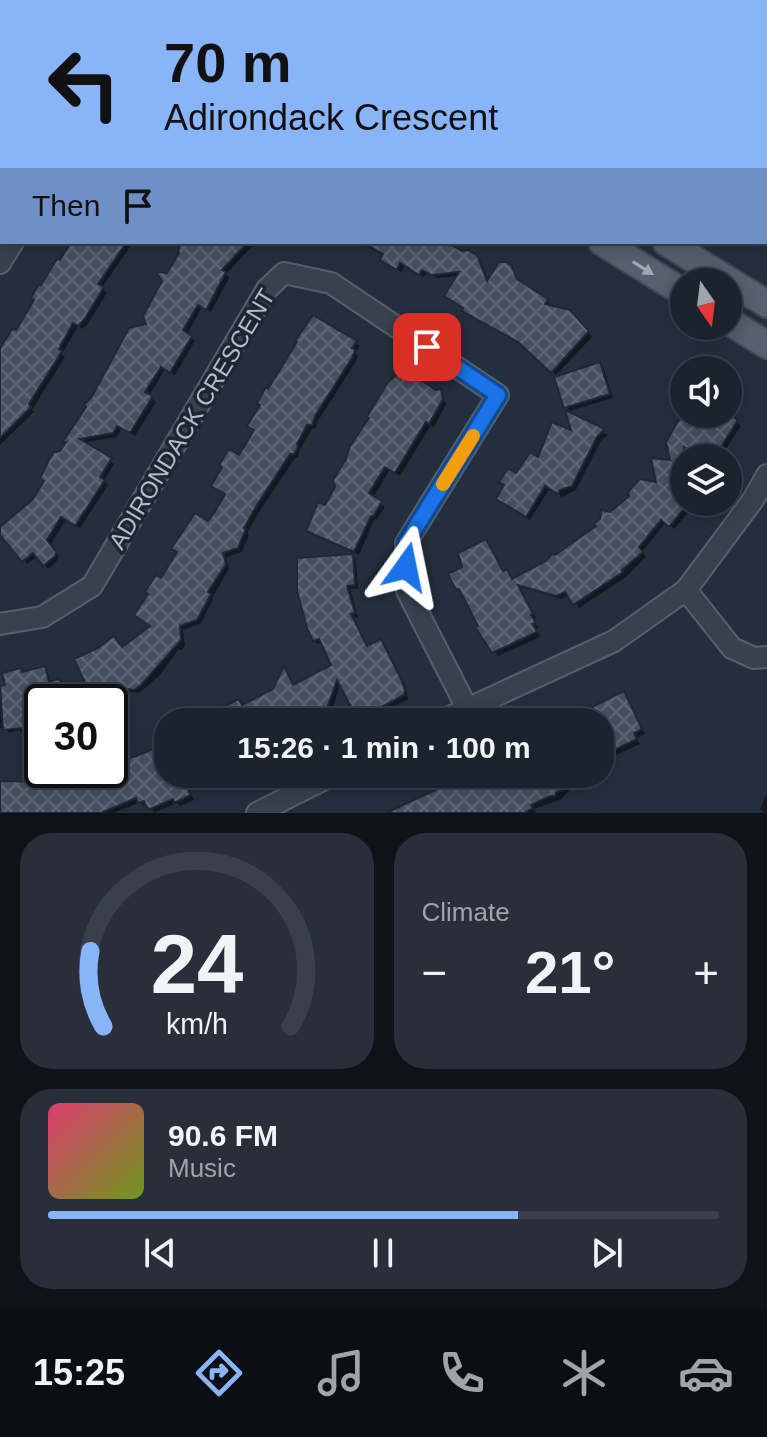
<!DOCTYPE html>
<html lang="en">
<head>
<meta charset="utf-8">
<style>
  :root { --surface:#1b232e; --page:#282f3a; --text:#f1f3f6; --muted:#a0a4aa; --line:#39404a; --accent:#8ab4f8 }
  body { margin:0; font-family:Arial,sans-serif; background:var(--page); color:var(--text); height:100vh; display:flex; flex-direction:column; font-size:30px; white-space:nowrap }
  * { box-sizing:border-box; margin:0 }
  p { font-size:26px; color:var(--muted) }
  .icon { flex:none; width:44px; height:44px; fill:none; stroke:currentColor; stroke-width:2; stroke-linecap:round; stroke-linejoin:round }
  .map { position:relative; height:813px; overflow:hidden }
  .drawer { display:flex; flex-direction:column; gap:20px; padding:20px; background:#0f1319; flex:1 }
  .drawer>* { flex:none }
  .banner { position:absolute; left:0px; top:0px; width:768px; height:244px; box-shadow:0 4px 20px #0003,0 0 0 2px var(--line); background:#8ab4f8; color:#111; overflow:hidden }
  .needle { width:52px; rotate:166deg }
  .tools { position:absolute; left:670px; top:268px; display:grid; gap:16px }
  .tools a { display:grid; place-items:center; width:72px; height:72px; border-radius:50%; background:var(--surface); box-shadow:0 4px 20px #0003,0 0 0 2px var(--line); font-size:40px }
  .speed { position:absolute; left:24px; top:684px; display:flex; gap:16px; font-size:40px; font-weight:700; text-align:center }
  .speed>* { display:grid; place-content:center; width:104px; height:104px; border-radius:50%; background:var(--surface); box-shadow:0 4px 20px #0003,0 0 0 2px var(--line); line-height:1 }
  .speed .limit { border:4px solid #111; border-radius:12px; background:#fff; color:#111 }
  .pin { position:absolute; display:grid; place-items:center; width:68px; height:68px; color:#fff; margin:-34px; border-radius:16px; box-shadow:0 4px 12px #0006 }
  .me { position:absolute; width:88px; margin:-44px; rotate:12deg; stroke-linejoin:round; filter:drop-shadow(0 0 6px #0008) }
  .turn { display:flex; align-items:center; gap:28px; height:168px; padding:0 32px; font-size:36px }
  .turn .icon { width:104px; height:104px; stroke-width:2.5 }
  .turn b { display:block; font-size:56px; line-height:68px }
  .then { display:flex; align-items:center; height:76px; padding:0 32px; background:#0003; gap:16px; font-size:30px }
  .big { font-size:60px; font-weight:700; line-height:1.1 }
  .drawer .tile { flex:1; display:flex; flex-direction:column; justify-content:center; gap:12px; min-width:0; padding:0 28px; border-radius:32px; background:var(--page) }
  .drawer .dial { align-items:center; gap:0 }
  .dial svg { height:208px; overflow:visible; fill:none; stroke:var(--line); stroke-width:7; stroke-linecap:round; text-anchor:middle }
  .dial text { fill:var(--text); stroke:none }
  .song { display:flex; align-items:center; gap:24px }
  .cover { width:96px; height:96px; border-radius:12px; background:linear-gradient(135deg,hsl(340 70% 55%),hsl(80 70% 35%)) }
  .played { height:8px; border-radius:4px; background:linear-gradient(90deg,var(--accent) 70%,var(--line) 70%) }
  .keys { display:flex; justify-content:space-around; direction:ltr }
  .heat { display:flex; justify-content:space-between; align-items:center; font-size:44px; direction:ltr }
  .drawer .tiles { flex:1; display:grid; gap:20px; grid-template-columns:1fr 1fr }
  .tile:last-child { grid-column:span 2 }
  .trip { position:absolute; left:154px; top:708px; width:460px; height:80px; border-radius:32px; background:var(--surface); box-shadow:0 4px 20px #0003,0 0 0 2px var(--line); font-weight:700; line-height:80px; text-align:center }
  .menu { display:flex; height:128px; justify-content:space-around; align-items:center; background:#0b0e12; color:var(--muted) }
  .menu .icon { width:56px; height:56px }
  .menu .active { color:var(--accent) }
  .menu b { font-size:36px; color:var(--text) }
  .map>svg:first-child { display:block }
</style>
</head>
<body>
<div class="map">
<svg width="767" height="813" viewBox="0 0 767 813">
  <defs>
    <pattern id="building-cross-hatch" width="8" height="8" patternUnits="userSpaceOnUse" patternTransform="scale(2)"><rect width="8" height="8" fill="#455162"/><path d="M0 0l8 8M0 8l8-8" fill="none" stroke="#5d6877"/></pattern>
  </defs>
  <rect width="100%" height="100%" fill="#242f3e"/>
  <g fill="#0007">
    <path d="M 476,0 L 530,0 L 534,2 L 480,2 Z"/>
    <path d="M 535,0 L 579,0 L 534,2 Z"/>
    <path d="M 664,0 L 704,0 L 662,2 Z"/>
    <path d="M 2,69 L 2,170 L 0,171 L 0,72 Z"/>
    <rect x="766" y="113" width="1" height="78"/>
    <path d="M 73,242 L 133,242 L 102,288 L 107,293 L 88,324 L 83,329 L 78,326 L 62,354 L 65,357 L 32,410 L 34,412 L 0,445 L 0,354 L 17,333 Z"/>
    <path d="M 256,242 L 226,274 L 229,278 L 211,312 L 202,307 L 187,335 L 195,341 L 175,375 L 165,369 L 149,396 L 156,402 L 135,436 L 122,428 L 117,437 L 82,443 L 114,464 L 104,481 L 108,485 L 80,528 L 66,519 L 50,546 L 59,557 L 58,560 L 48,569 L 38,556 L 27,564 L 0,530 L 34,500 L 66,445 L 64,442 L 149,326 L 168,275 L 184,243 Z"/>
    <path d="M 361,242 L 442,242 L 461,253 L 476,257 L 481,262 L 489,282 L 509,266 L 519,283 L 547,301 L 551,305 L 550,307 L 569,312 L 592,337 L 556,375 L 524,346 L 468,315 L 465,309 L 446,296 L 459,276 L 437,278 L 427,272 L 424,277 L 405,266 L 401,272 L 387,263 L 385,255 Z"/>
    <path d="M 314,318 L 360,346 L 355,353 L 358,356 L 355,363 L 318,421 L 316,428 L 312,429 L 300,449 L 298,457 L 295,458 L 261,509 L 247,533 L 249,535 L 242,552 L 226,557 L 229,569 L 212,598 L 213,599 L 201,623 L 183,630 L 185,645 L 182,650 L 178,650 L 160,675 L 139,693 L 111,689 L 119,708 L 110,712 L 110,702 L 96,702 L 123,649 L 152,627 L 161,581 L 179,554 L 173,548 L 209,524 L 226,495 L 213,486 L 240,458 L 256,431 L 269,391 Z"/>
    <path d="M 599,365 L 604,369 L 613,398 L 570,411 L 566,407 Z"/>
    <path d="M 440,391 L 446,404 L 434,427 L 431,425 L 400,476 L 390,469 L 373,498 L 385,507 L 377,520 L 375,518 L 359,555 L 312,535 L 308,530 L 326,508 L 436,392 Z"/>
    <path d="M 728,400 L 735,406 L 732,411 L 736,415 L 733,419 L 741,426 L 720,458 L 712,458 L 688,444 L 691,458 L 684,458 L 684,502 L 698,502 L 693,510 L 691,509 L 674,529 L 666,522 L 642,552 L 646,557 L 626,577 L 579,608 L 570,595 L 561,599 L 520,587 L 536,618 L 534,619 L 538,628 L 536,629 L 540,637 L 498,656 L 458,589 L 465,568 L 486,541 L 504,573 L 506,572 L 513,581 L 555,557 L 599,526 L 610,514 L 658,484 L 673,462 L 685,414 L 728,414 Z"/>
    <path d="M 568,414 L 608,435 L 601,441 L 576,490 L 562,497 L 550,488 L 530,520 L 503,503 L 517,476 L 575,434 Z"/>
    <path d="M 352,556 L 356,560 L 358,589 L 350,589 L 358,617 L 354,618 L 368,648 L 381,641 L 385,645 L 406,687 L 408,699 L 370,719 L 357,710 L 341,683 L 329,718 L 321,722 L 209,722 L 239,701 L 244,706 L 275,691 L 285,669 L 295,687 L 334,666 L 323,642 L 318,644 L 314,639 Z"/>
    <path d="M 44,669 L 48,673 L 51,683 L 89,702 L 42,702 L 42,726 L 22,733 L 19,730 L 9,733 L 4,727 L 0,728 L 0,688 L 8,687 L 23,674 Z"/>
    <path d="M 623,694 L 645,734 L 636,738 L 640,744 L 603,761 L 605,765 L 600,767 L 600,722 L 574,722 Z"/>
    <path d="M 168,745 L 168,774 L 209,774 L 187,785 L 194,800 L 180,806 L 177,803 L 154,813 L 148,804 L 144,806 L 140,802 L 114,813 L 0,813 L 0,783 L 90,790 L 108,771 Z"/>
    <path d="M 491,774 L 599,774 L 572,788 L 560,800 L 534,809 L 536,813 L 391,813 Z"/>
    <path d="M 767,793 L 767,813 L 765,813 L 760,809 Z"/>
  </g>
  <g fill="url(#building-cross-hatch)" stroke="#1f2835" stroke-width="2">
    <path d="M 71,242 L 127,242 L 98,284 L 104,287 L 84,320 L 78,326 L 73,323 L 59,349 L 62,351 L 29,404 L 31,407 L 0,438 L 0,348 L 13,328 L 16,330 L 34,300 L 31,298 L 39,284 L 41,285 L 57,259 L 60,260 Z"/>
    <path d="M 182,242 L 248,242 L 222,270 L 226,272 L 206,310 L 198,305 L 183,330 L 192,336 L 170,373 L 161,367 L 145,392 L 153,396 L 130,433 L 117,426 L 113,433 L 80,439 L 112,458 L 100,477 L 105,480 L 75,526 L 61,517 L 47,540 L 56,552 L 55,556 L 43,566 L 33,553 L 22,562 L 0,535 L 0,527 L 33,499 L 44,481 L 40,478 L 49,460 L 54,452 L 60,451 L 66,442 L 62,443 L 86,407 L 84,404 L 91,398 L 129,328 L 146,324 L 143,316 L 162,281 L 156,272 L 167,273 L 179,253 L 178,249 Z"/>
    <path d="M 361,242 L 446,242 L 462,251 L 468,250 L 477,255 L 487,281 L 499,262 L 506,262 L 511,265 L 517,279 L 548,299 L 545,304 L 570,310 L 589,331 L 551,373 L 518,342 L 462,311 L 463,308 L 444,296 L 459,272 L 431,275 L 422,270 L 419,275 L 400,263 L 397,270 L 380,260 L 383,254 Z"/>
    <path d="M 313,315 L 357,341 L 352,348 L 355,350 L 352,358 L 315,416 L 312,425 L 307,425 L 297,444 L 298,447 L 294,454 L 290,454 L 257,505 L 244,528 L 246,529 L 238,548 L 223,553 L 226,564 L 208,592 L 211,594 L 197,620 L 180,626 L 181,640 L 141,685 L 134,690 L 109,686 L 116,702 L 94,702 L 74,659 L 98,648 L 114,636 L 122,647 L 150,626 L 134,615 L 148,594 L 145,592 L 156,575 L 161,578 L 177,552 L 171,549 L 195,513 L 208,521 L 214,513 L 225,494 L 211,486 L 222,467 L 219,465 L 229,449 L 239,455 L 254,430 L 247,426 L 260,405 L 257,403 L 266,387 L 268,389 L 297,342 L 295,341 Z"/>
    <path d="M 600,362 L 610,394 L 564,408 L 554,377 Z"/>
    <path d="M 404,369 L 436,390 L 441,389 L 443,399 L 429,424 L 426,422 L 395,473 L 385,467 L 369,493 L 382,501 L 373,517 L 371,516 L 354,552 L 306,531 L 318,502 L 325,505 L 335,487 L 333,480 L 346,459 L 350,446 L 369,418 L 367,417 L 388,382 Z"/>
    <path d="M 565,410 L 605,429 L 597,437 L 572,486 L 560,490 L 558,494 L 545,486 L 526,517 L 496,499 L 504,485 L 499,482 L 508,468 L 516,473 L 530,452 L 538,457 L 552,422 L 571,430 Z"/>
    <path d="M 684,411 L 684,414 L 729,414 L 738,420 L 714,458 L 700,451 L 698,456 L 684,447 L 684,509 L 669,527 L 661,520 L 639,547 L 643,552 L 622,570 L 623,572 L 573,605 L 565,592 L 556,596 L 518,585 L 533,614 L 531,615 L 536,623 L 533,624 L 537,632 L 492,653 L 475,627 L 478,626 L 459,589 L 456,590 L 448,574 L 462,567 L 458,553 L 486,539 L 503,571 L 507,569 L 512,579 L 546,561 L 552,554 L 555,555 L 596,526 L 594,524 L 600,519 L 601,510 L 610,512 L 629,496 L 628,492 L 640,479 L 656,482 L 651,458 L 670,460 L 666,442 Z"/>
    <path d="M 353,554 L 355,585 L 347,586 L 355,613 L 351,614 L 367,646 L 381,639 L 402,681 L 405,690 L 404,695 L 365,716 L 355,711 L 349,703 L 337,680 L 325,714 L 309,722 L 192,722 L 239,699 L 242,705 L 273,689 L 284,666 L 293,685 L 331,665 L 319,639 L 313,641 L 307,628 L 297,591 L 297,558 Z"/>
    <path d="M 45,666 L 49,682 L 58,679 L 93,702 L 42,702 L 42,715 L 33,718 L 34,722 L 24,728 L 3,730 L 0,686 L 5,685 L 2,673 L 21,668 L 22,672 Z"/>
    <path d="M 624,691 L 642,729 L 634,733 L 637,739 L 600,757 L 600,722 L 570,722 L 594,710 L 592,707 Z"/>
    <path d="M 168,742 L 168,774 L 181,774 L 191,795 L 174,803 L 173,799 L 148,810 L 144,801 L 138,803 L 136,798 L 101,813 L 0,813 L 0,781 L 45,782 L 75,774 L 89,787 L 94,772 L 110,770 L 126,762 L 128,758 L 137,756 Z"/>
    <path d="M 470,774 L 563,774 L 569,786 L 556,793 L 555,796 L 550,796 L 531,805 L 533,808 L 524,813 L 386,813 Z"/>
  </g>
  <g fill="none" stroke-linecap="round" stroke-linejoin="round">
    <defs>
      <g id="minor">
        <path d="M 85,0 L 88,2"/>
        <path d="M 415,2 L 416,0"/>
        <path d="M 611,2 L 612,0"/>
        <path d="M 0,263 L 13,242"/>
        <path d="M 686,590 L 732,648 L 754,658 L 767,657"/>
        <path d="M 0,624 L 42,617 L 92,586 L 267,289 L 284,273 L 331,283 L 498,395 L 406,543 L 407,591 L 467,708"/>
        <path d="M 439,722 L 614,641 L 686,590 L 753,500 L 767,475"/>
        <path d="M 257,813 L 335,774"/>
      </g>
      <g id="major">
        <path d="M 234,0 L 238,2"/>
        <path d="M 602,242 L 684,293"/>
        <path d="M 666,242 L 767,304"/>
        <path d="M 728,321 L 767,345"/>
      </g>
    </defs>
    <use href="#minor" stroke="#565f6c" stroke-width="24"/>
    <use href="#major" stroke="#414a57" stroke-width="30"/>
    <use href="#minor" stroke="#38414e" stroke-width="20"/>
    <use href="#major" stroke="#56606e" stroke-width="26"/>
  </g>
  <defs><path id="oneway-solid" d="M-6-.8H1V-3.2L6.5 0L1 3.2V.8H-6Z" transform="scale(2)"/></defs>
  <use fill="#a1aab7" href="#oneway-solid" transform="translate(643 268) rotate(32)"/>
  <g fill="none" stroke-linecap="round" stroke-linejoin="round">
    <defs>
      <path id="route" d="M 406,567 L 406,543 L 498,395 L 427,347"/>
    </defs>
    <use href="#route" stroke="#114b97" stroke-width="20"/>
    <use href="#route" stroke="#1a73e8" stroke-width="14"/>
    <path stroke="#f59e0b" stroke-width="14" d="M 443,484 L 473,436"/>
  </g>
  <g text-anchor="middle" stroke-width="7" stroke-linejoin="round" paint-order="stroke">
    <g font-size="24" fill="#b4bcc9" stroke="#1d2633">
      <text transform="translate(192 419) rotate(-59)" y="8">ADIRONDACK CRESCENT</text>
    </g>
  </g>
</svg>
<div class="tools">
<a><svg class="needle" viewBox="-14 -14 28 28"><path d="M0-13l5 13h-10z" fill="#e53935"/><path d="M0 13l5-13h-10z" fill="#a0a4aa"/></svg></a>
<a><svg class="icon" aria-label="sound" viewBox="0 0 24 24"><path d="M4 9h4l5-4v14l-5-4H4zM17 9q2 3 0 6"/></svg></a>
<a><svg class="icon" aria-label="layers" viewBox="0 0 24 24"><path d="M12 4l9 5-9 5-9-5zM3 14l9 5 9-5"/></svg></a>
</div>
<div class="speed"><div class="limit">30</div></div>
<div class="pin" style="left:427px;top:347px;background:#d93025"><svg class="icon" aria-label="arrive" viewBox="0 0 24 24"><path d="M6 21V4h12l-3 4 3 4H6"/></svg></div>
<svg class="me" style="left:406px;top:567px" viewBox="-20 -20 40 40"><path d="M0-17L14 15 0 8-14 15z" fill="#1a73e8" stroke="#fff" stroke-width="4"/></svg>
<div class="trip">15:26 · 1 min · 100 m</div>
<div class="banner">
<div class="turn"><svg class="icon" aria-label="left" viewBox="0 0 24 24"><path d="M17 20v-9H6M10 6l-5 5 5 5"/></svg><div><b>70 m</b>Adirondack Crescent</div></div>
<div class="then">Then<svg class="icon" aria-label="arrive" viewBox="0 0 24 24"><path d="M6 21V4h12l-3 4 3 4H6"/></svg></div>
</div>
</div>
<section class="drawer">
<div class="tiles">
<div class="tile dial"><svg viewBox="0 0 100 80">
<path d="M14 69A42 42 0 1 1 86 69"/>
<path d="M14 69A42 42 0 0 1 9 40" stroke="#8ab4f8"/>
<text x="50" y="56" font-size="32" font-weight="700">24</text>
<text x="50" y="72" font-size="11">km/h</text>
</svg></div>
<div class="tile"><p>Climate</p>
<div class="heat"><a>−</a><b class="big">21°</b><a>+</a></div>
</div>
<div class="tile">
<div class="song"><i class="cover"></i><div><b>90.6 FM</b><p>Music</p></div></div>
<div class="played"></div>
<div class="keys"><svg class="icon" aria-label="previous" viewBox="0 0 24 24"><path d="M18 5L8 12l10 7zM5 5v14"/></svg><svg class="icon" aria-label="pause" viewBox="0 0 24 24"><path d="M8 5v14M16 5v14"/></svg><svg class="icon" aria-label="next" viewBox="0 0 24 24"><path d="M6 5l10 7-10 7zM19 5v14"/></svg></div>
</div>
</div>
</section>
<nav class="menu">
<b>15:25</b>
<svg class="icon active" aria-label="directions" viewBox="0 0 24 24"><path d="M12 3l9 9-9 9-9-9zM9 14v-3h6M13 9l2 2-2 2"/></svg>
<svg class="icon" aria-label="music" viewBox="0 0 24 24"><path d="M9 18V5l10-2v13"/><circle cx="6" cy="18" r="3"/><circle cx="16" cy="16" r="3"/></svg>
<svg class="icon" aria-label="phone" viewBox="0 0 24 24"><path d="M5 4h4l2 5-3 2q2 4 5 5l2-3 5 2v4C11 20 4 13 5 4z"/></svg>
<svg class="icon" aria-label="climate" viewBox="0 0 24 24"><path d="M12 3v18M4 7l16 10M4 17L20 7"/></svg>
<svg class="icon" aria-label="car" viewBox="0 0 24 24"><path d="M5 17H2v-5l4-1 3-4h7l3 4 3 1v5h-3M9 17h6M6 11h13"/><circle cx="7" cy="17" r="2"/><circle cx="17" cy="17" r="2"/></svg>
</nav>
</body>
</html>
